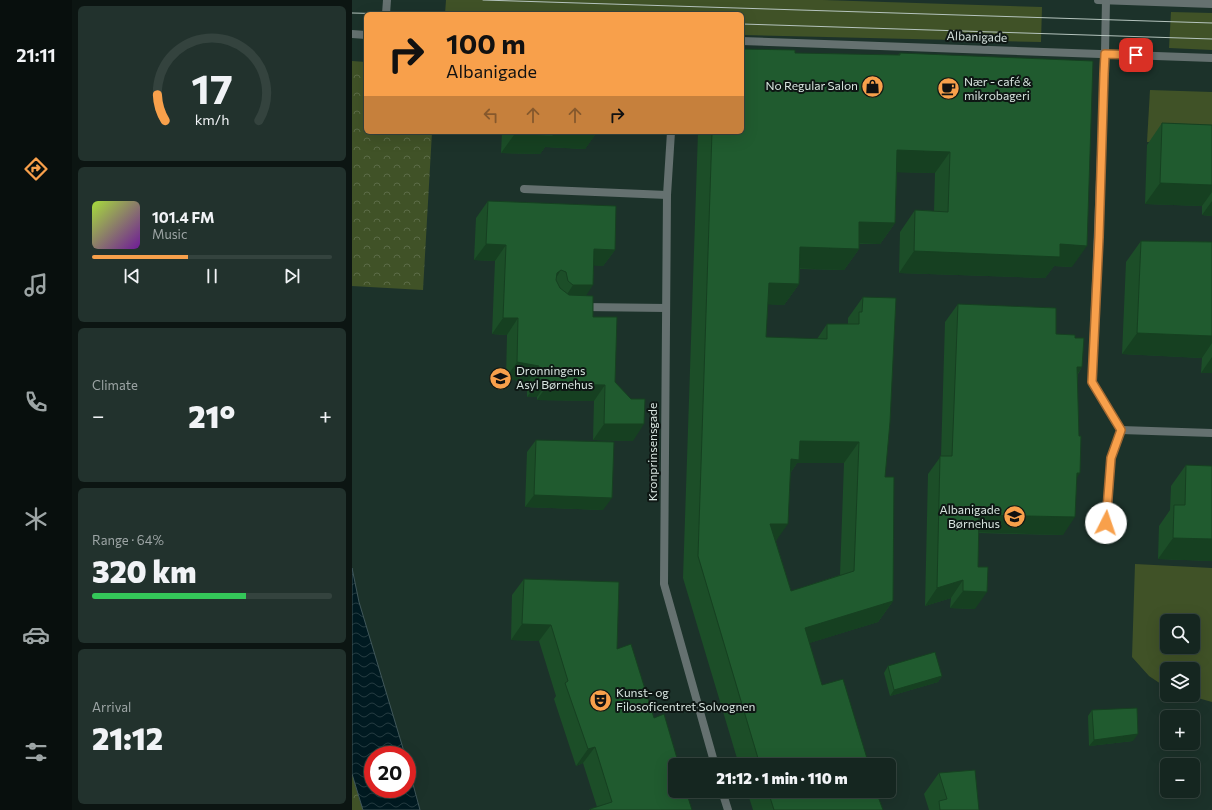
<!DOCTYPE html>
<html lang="en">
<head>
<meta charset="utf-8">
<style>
  :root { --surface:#152620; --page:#22322d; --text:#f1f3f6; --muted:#9da5a5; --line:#34433e; --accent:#f8a04b }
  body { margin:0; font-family:Commissioner,sans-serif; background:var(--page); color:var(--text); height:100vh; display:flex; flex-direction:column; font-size:15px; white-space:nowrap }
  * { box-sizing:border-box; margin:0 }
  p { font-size:13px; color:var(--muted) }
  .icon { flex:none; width:22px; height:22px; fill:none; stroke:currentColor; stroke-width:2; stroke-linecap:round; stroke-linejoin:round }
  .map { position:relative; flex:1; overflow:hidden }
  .side { display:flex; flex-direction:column; gap:6px; padding:6px; background:#0c1512; width:280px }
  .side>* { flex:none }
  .hud { position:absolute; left:12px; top:12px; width:380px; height:122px; border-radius:6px; box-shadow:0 4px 16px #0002,0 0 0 1px var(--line); background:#f8a04b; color:#111; overflow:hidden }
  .buttons { position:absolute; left:808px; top:614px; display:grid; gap:8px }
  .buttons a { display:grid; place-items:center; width:40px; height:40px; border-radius:6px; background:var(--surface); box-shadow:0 4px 16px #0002,0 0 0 1px var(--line); font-size:20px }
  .speed { position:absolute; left:12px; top:746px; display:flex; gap:8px; font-size:20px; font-weight:700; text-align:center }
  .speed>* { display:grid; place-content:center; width:52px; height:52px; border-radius:50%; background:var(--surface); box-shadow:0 4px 16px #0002,0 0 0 1px var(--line); line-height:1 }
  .speed .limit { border:6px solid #d22; background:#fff; color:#111 }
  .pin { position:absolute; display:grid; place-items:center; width:34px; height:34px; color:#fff; margin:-17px; border-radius:8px; box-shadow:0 2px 6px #0006 }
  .me { position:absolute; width:44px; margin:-22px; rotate:4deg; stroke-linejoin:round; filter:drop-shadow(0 0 3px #0008) }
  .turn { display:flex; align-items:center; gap:14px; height:84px; padding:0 16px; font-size:18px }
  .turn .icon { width:52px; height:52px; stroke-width:2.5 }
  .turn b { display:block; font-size:28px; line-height:34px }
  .lanes { display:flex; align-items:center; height:38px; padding:0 16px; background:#0003; justify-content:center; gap:20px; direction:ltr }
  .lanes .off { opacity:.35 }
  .big { font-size:30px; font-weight:800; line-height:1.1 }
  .side .tile { flex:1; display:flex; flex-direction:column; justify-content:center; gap:6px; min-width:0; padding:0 14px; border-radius:6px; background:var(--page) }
  .side .dial { align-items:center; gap:0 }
  .dial svg { height:104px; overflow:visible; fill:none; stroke:var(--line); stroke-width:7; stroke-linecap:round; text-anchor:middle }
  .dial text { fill:var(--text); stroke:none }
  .song { display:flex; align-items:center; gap:12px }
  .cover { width:48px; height:48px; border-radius:6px; background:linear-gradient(135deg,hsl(80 70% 55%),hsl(280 70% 35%)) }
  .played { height:4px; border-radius:2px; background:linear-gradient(90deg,var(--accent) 40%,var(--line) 40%) }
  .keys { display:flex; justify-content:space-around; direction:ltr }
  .heat { display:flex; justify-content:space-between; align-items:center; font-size:22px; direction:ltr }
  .charge { height:6px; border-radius:3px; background:linear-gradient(90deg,#34c759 64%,var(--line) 0) }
  .trip { position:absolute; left:316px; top:758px; width:228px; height:40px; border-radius:6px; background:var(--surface); box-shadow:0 4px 16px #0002,0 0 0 1px var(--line); font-weight:800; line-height:40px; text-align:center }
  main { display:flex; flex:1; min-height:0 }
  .menu { display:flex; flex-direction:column; width:72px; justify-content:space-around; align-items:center; background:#080f0d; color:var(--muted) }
  .menu .icon { width:28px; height:28px }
  .menu .selected { color:var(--accent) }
  .menu b { font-size:18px; color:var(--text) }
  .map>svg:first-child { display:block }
</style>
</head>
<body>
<main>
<nav class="menu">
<b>21:11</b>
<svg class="icon selected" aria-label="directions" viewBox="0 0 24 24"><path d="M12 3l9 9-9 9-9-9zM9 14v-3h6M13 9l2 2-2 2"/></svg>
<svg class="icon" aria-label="music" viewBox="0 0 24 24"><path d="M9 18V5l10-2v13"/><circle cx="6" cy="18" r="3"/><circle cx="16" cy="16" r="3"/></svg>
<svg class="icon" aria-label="phone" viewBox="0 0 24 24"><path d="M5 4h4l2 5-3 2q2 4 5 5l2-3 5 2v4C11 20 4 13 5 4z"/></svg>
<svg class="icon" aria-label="climate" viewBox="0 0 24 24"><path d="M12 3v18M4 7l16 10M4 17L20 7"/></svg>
<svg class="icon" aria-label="car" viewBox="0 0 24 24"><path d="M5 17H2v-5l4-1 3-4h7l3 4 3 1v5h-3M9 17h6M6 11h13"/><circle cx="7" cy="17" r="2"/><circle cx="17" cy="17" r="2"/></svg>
<svg class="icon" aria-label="filters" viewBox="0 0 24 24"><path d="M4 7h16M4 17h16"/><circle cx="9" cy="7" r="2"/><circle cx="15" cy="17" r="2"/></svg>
</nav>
<section class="side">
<div class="tile dial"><svg viewBox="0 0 100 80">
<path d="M14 69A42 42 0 1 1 86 69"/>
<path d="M14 69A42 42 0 0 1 8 49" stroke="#f8a04b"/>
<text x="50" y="56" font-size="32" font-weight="700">17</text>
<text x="50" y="72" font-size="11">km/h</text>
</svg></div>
<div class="tile">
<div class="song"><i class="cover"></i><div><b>101.4 FM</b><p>Music</p></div></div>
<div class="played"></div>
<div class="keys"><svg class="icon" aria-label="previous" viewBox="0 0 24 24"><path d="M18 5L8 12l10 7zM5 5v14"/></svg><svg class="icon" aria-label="pause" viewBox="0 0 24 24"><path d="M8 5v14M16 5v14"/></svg><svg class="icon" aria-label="next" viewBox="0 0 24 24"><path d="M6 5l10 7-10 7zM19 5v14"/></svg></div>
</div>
<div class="tile"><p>Climate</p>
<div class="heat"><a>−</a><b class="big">21°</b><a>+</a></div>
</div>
<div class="tile"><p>Range · 64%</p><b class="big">320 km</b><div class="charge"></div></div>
<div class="tile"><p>Arrival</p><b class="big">21:12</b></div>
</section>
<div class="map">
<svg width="860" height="810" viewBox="0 0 860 810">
  <defs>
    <pattern id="park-crowns" width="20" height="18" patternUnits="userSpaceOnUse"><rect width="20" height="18" fill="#405227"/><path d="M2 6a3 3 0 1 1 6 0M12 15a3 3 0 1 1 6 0" fill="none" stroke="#5b6b46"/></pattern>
    <pattern id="water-waves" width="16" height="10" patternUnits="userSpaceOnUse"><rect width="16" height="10" fill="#001a21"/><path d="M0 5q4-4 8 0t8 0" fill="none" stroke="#243b41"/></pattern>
  </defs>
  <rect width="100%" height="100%" fill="#1c322a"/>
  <g fill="#405227" fill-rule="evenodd">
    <path d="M 94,0 L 471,0 L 690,7 L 689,42 L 390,35 L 390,14 L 93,14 Z"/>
    <path d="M 819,12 L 860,13 L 860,50 L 817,48 Z"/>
    <path d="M 798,90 L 860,92 L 860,144 L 795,142 Z"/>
    <path d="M 783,564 L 860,568 L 860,702 L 835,695 L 841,695 L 841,669 L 815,669 L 815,688 L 797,676 L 780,657 ZM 815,621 L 841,621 L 841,647 L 815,647 Z"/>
  </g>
  <g fill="url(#park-crowns)">
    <path d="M 0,61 L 14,62 L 14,132 L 80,132 L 71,290 L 0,286 Z"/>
    <path d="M 0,774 L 11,810 L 0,810 Z"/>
  </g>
  <path fill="url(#water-waves)" stroke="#40575a" d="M 0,568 L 7,602 L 53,755 L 21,755 L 21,789 L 55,789 L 55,762 L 68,810 L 11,810 L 0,774 Z"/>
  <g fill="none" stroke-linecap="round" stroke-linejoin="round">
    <g stroke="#657170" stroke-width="8">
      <path d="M 753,53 L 740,382 L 769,430 L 759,458 L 755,523"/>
      <path d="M 172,189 L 315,195"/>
      <path d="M 231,307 L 314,308"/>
      <path d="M 769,430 L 860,433"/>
    </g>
    <g stroke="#657170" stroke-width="8">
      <path d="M 746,0 L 860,4"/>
      <path d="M 34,14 L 35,0"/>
      <path d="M 0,34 L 14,35"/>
      <path d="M 390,41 L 860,58"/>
      <path d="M 753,53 L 754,0"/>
      <path d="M 319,132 L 315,195 L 312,584 L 363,765"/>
      <path d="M 370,791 L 376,810"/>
    </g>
    <g stroke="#b5c4be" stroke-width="1">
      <path d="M 131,0 L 860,23"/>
      <path d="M 0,13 L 42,14"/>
      <path d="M 390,24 L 860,39"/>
    </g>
  </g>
  <g fill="#1c4e28" fill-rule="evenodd">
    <path d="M 443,53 L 546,55 L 548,53 L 720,267 L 702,266 L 693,278 L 547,273 L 548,232 L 563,210 L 582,211 L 583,173 L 545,172 L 543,223 L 528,244 L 507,244 L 507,249 L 492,270 L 448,269 L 447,284 L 432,305 L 416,304 L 414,337 L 465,339 L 475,324 L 496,324 L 496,318 L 511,297 L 533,477 L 541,601 L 526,622 L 457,643 L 470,685 L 517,765 L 387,765 L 331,578 L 346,132 L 390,132 ZM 445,463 L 492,463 L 488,575 L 439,591 L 424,542 L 439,472 Z"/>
    <path d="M 810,123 L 860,125 L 860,216 L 850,215 L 850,206 L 793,204 L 795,145 Z"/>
    <path d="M 150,132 L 245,132 L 233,149 L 193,147 L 188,154 L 149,153 Z"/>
    <path d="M 136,201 L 263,250 L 251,266 L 242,265 L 234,296 L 263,382 L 281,441 L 241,440 L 242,401 L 185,400 L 185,397 L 175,397 L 175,383 L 154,378 L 155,335 L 140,334 L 143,261 L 122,260 L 124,218 Z"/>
    <path d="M 789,241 L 860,242 L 860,373 L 849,373 L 850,358 L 770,354 L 774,262 Z"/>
    <path d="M 606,304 L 704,334 L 723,338 L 730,367 L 726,374 L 724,478 L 711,535 L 627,533 L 623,609 L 598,608 L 599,598 L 573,606 L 576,474 L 589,456 L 593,322 Z"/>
    <path d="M 184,440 L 251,510 L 173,507 L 175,452 Z"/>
    <path d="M 834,465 L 860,561 L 806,559 L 807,526 L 818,510 L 819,486 Z"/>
    <path d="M 172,579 L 265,649 L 302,718 L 340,810 L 237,810 L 238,809 L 245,807 L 231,763 L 224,766 L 202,699 L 204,696 L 187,641 L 159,640 L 160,595 Z"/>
    <path d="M 536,666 L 590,676 L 586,682 L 538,696 L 532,673 Z"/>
    <path d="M 740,710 L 781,741 L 737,746 L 736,716 Z"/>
    <path d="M 587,773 L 627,810 L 577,810 L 572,794 Z"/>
    <path d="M 395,791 L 524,791 L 531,810 L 401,810 Z"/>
  </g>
  <g fill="#164021">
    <path d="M 199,132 L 245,132 L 233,149 L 193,147 L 188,154 L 149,153 L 162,135 Z"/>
    <path d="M 545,150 L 598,152 L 583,173 L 531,172 Z"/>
    <path d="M 808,183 L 860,185 L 860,192 L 850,206 L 793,204 Z"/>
    <path d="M 860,201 L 860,216 L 850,215 Z"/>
    <path d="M 507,222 L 543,223 L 528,244 L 493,243 Z"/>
    <path d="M 134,244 L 154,245 L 143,261 L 122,260 Z"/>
    <path d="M 708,244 L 735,246 L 720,267 L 702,266 L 693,278 L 547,273 L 562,251 Z"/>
    <path d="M 448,247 L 507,249 L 492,270 L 434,268 Z"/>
    <path d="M 242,249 L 263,250 L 251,266 L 231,265 Z"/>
    <path d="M 209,270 L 198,287 L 205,273 Z"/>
    <path d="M 417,283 L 447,284 L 432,305 L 402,304 Z"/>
    <path d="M 221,285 L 241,285 L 230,302 L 210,302 Z"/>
    <path d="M 151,318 L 166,318 L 155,335 L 140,334 Z"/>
    <path d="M 785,333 L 860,336 L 860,343 L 850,358 L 770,354 Z"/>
    <path d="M 860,357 L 860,373 L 849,373 Z"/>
    <path d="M 165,362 L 187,366 L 175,383 L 154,378 Z"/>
    <path d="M 725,367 L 730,367 L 718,385 Z"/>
    <path d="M 187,381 L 196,381 L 185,397 L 175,397 Z"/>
    <path d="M 196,384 L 253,385 L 242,401 L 185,400 Z"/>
    <path d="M 252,424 L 292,424 L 281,441 L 241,440 Z"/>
    <path d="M 448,441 L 507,442 L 492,463 L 445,463 L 433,481 L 424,480 Z"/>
    <path d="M 725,473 L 728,473 L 716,491 Z"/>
    <path d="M 182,495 L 260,498 L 251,510 L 173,507 Z"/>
    <path d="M 627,515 L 723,517 L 711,535 L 615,532 Z"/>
    <path d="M 418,524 L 436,524 L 421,545 Z"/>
    <path d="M 821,538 L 860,539 L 860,561 L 806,559 Z"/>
    <path d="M 611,580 L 599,598 L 573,606 L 585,588 Z"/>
    <path d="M 611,591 L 635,592 L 623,609 L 598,608 Z"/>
    <path d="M 541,601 L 526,622 L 438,649 L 453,628 Z"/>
    <path d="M 170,624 L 199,625 L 187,641 L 159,640 Z"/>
    <path d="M 590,676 L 586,682 L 538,696 L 542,690 Z"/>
    <path d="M 786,734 L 781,741 L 737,746 L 742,740 Z"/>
    <path d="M 243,747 L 231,763 L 224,766 L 236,749 Z"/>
  </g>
  <g fill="#205b2f" stroke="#164021" fill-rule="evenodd">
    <path d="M 390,49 L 443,50 L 443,53 L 548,55 L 548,53 L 741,61 L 735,246 L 708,244 L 708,257 L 562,251 L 563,210 L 596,212 L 598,152 L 545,150 L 543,223 L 507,222 L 507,249 L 448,247 L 447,284 L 417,283 L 414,337 L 475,339 L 475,324 L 507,324 L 507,312 L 510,312 L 511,297 L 544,298 L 538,422 L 533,477 L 542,477 L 541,601 L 453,628 L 470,685 L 491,679 L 517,765 L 408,765 L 346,556 L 360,132 L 390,132 ZM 448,441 L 507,442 L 502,571 L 439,591 L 418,524 L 436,524 L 439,459 L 447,460 Z"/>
    <path d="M 810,123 L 860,125 L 860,185 L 808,183 Z"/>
    <path d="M 162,132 L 201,132 L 201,136 L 162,135 Z"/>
    <path d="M 136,201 L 264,206 L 263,250 L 242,249 L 241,285 L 221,285 L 216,281 L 214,272 L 209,270 L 205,273 L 204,280 L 208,288 L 217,295 L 241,296 L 241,317 L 265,317 L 263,382 L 279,399 L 293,399 L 292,424 L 252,424 L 253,385 L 196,384 L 196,381 L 187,381 L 187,366 L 165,362 L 166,318 L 151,318 L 154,245 L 134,244 Z"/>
    <path d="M 789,241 L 860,242 L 860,336 L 785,333 Z"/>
    <path d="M 606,304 L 704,308 L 704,334 L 723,335 L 723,338 L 732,338 L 730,367 L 725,367 L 727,436 L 729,436 L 728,473 L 725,473 L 723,517 L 627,515 L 626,567 L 636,567 L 635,592 L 611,591 L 611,580 L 585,588 L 588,456 L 600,456 Z"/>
    <path d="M 184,440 L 262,442 L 260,498 L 182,495 Z"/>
    <path d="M 834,465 L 860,466 L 860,539 L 821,538 L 822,505 L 833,505 Z"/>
    <path d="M 172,579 L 267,582 L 265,649 L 279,644 L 302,718 L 312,714 L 327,765 L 323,765 L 323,791 L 334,791 L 340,810 L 239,810 L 238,809 L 260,802 L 243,747 L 236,749 L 213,683 L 216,681 L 199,625 L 170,624 Z"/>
    <path d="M 583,652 L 590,676 L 542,690 L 536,666 Z"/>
    <path d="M 785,708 L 786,734 L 742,740 L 740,710 Z"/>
    <path d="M 623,770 L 627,810 L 588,810 L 587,801 L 595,799 L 587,773 Z"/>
    <path d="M 416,791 L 524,791 L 531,810 L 422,810 Z"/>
  </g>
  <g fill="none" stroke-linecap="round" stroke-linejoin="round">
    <defs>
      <path id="route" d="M 754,523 L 759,458 L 769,430 L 740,382 L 747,237 L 752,74 L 753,54 L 784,55"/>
    </defs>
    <use href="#route" stroke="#a16831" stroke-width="10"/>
    <use href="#route" stroke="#f8a04b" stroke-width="7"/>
  </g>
  <defs>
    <symbol id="shop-disc" viewBox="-11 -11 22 22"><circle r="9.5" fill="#f8a04b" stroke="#0e1714"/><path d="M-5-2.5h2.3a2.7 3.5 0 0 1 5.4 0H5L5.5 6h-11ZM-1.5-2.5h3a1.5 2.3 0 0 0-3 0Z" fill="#111"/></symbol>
    <symbol id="cafe-disc" viewBox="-11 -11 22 22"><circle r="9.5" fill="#f8a04b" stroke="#0e1714"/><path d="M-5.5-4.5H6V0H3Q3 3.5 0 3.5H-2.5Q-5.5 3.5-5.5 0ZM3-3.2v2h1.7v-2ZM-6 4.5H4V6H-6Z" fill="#111"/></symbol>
    <symbol id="school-disc" viewBox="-11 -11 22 22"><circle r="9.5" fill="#f8a04b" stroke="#0e1714"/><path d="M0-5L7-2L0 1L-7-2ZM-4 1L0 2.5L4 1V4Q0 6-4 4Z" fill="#111"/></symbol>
    <symbol id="theatre-disc" viewBox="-11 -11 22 22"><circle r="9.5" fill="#f8a04b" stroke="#0e1714"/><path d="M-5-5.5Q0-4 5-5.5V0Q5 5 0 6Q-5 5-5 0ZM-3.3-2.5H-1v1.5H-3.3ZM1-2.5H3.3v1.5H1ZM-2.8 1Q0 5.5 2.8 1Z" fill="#111"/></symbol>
  </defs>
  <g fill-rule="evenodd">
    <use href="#shop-disc" x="508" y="74" width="25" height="25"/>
    <use href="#cafe-disc" x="584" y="76" width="25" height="25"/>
    <use href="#school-disc" x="136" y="366" width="25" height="25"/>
    <use href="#school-disc" x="650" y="504" width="25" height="25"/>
    <use href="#theatre-disc" x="236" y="688" width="25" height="25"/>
  </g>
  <g text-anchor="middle" stroke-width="4" stroke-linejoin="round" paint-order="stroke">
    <g font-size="12" fill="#d7e4df" stroke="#0e1714">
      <text transform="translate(625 37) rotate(2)" y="4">Albanigade</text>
      <text transform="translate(301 452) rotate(-90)" y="4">Kronprinsensgade</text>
    </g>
    <g font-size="12" fill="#d7e4df" stroke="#0e1714" text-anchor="start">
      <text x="612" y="86">Nær - café &amp;<tspan x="612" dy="14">mikrobageri</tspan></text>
      <text x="506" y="90" text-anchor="end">No Regular Salon</text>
      <text x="164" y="375">Dronningens<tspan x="164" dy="14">Asyl Børnehus</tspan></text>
      <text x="648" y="514" text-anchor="end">Albanigade<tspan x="648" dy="14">Børnehus</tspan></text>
      <text x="264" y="697">Kunst- og<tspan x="264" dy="14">Filosoficentret Solvognen</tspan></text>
    </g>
  </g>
</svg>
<div class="buttons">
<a><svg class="icon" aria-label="search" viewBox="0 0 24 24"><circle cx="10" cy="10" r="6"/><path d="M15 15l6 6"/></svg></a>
<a><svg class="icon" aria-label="layers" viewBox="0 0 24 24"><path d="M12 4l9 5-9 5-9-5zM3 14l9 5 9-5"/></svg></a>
<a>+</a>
<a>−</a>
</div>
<div class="speed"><div class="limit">20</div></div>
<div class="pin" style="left:784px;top:55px;background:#d93025"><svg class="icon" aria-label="arrive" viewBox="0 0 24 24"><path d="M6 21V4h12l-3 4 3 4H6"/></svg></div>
<svg class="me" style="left:754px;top:523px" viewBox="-20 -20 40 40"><circle r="19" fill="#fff"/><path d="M0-13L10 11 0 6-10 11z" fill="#f8a04b"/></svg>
<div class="trip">21:12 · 1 min · 110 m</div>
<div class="hud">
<div class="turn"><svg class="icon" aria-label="right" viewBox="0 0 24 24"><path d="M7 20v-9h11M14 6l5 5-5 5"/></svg><div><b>100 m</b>Albanigade</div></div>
<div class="lanes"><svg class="icon off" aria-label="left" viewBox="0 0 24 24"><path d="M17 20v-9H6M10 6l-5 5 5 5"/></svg><svg class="icon off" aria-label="ahead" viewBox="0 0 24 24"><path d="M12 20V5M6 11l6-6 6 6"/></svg><svg class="icon off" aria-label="ahead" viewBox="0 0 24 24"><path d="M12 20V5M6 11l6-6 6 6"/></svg><svg class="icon" aria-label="right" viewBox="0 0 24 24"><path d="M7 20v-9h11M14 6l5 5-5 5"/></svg></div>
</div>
</div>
</main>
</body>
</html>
